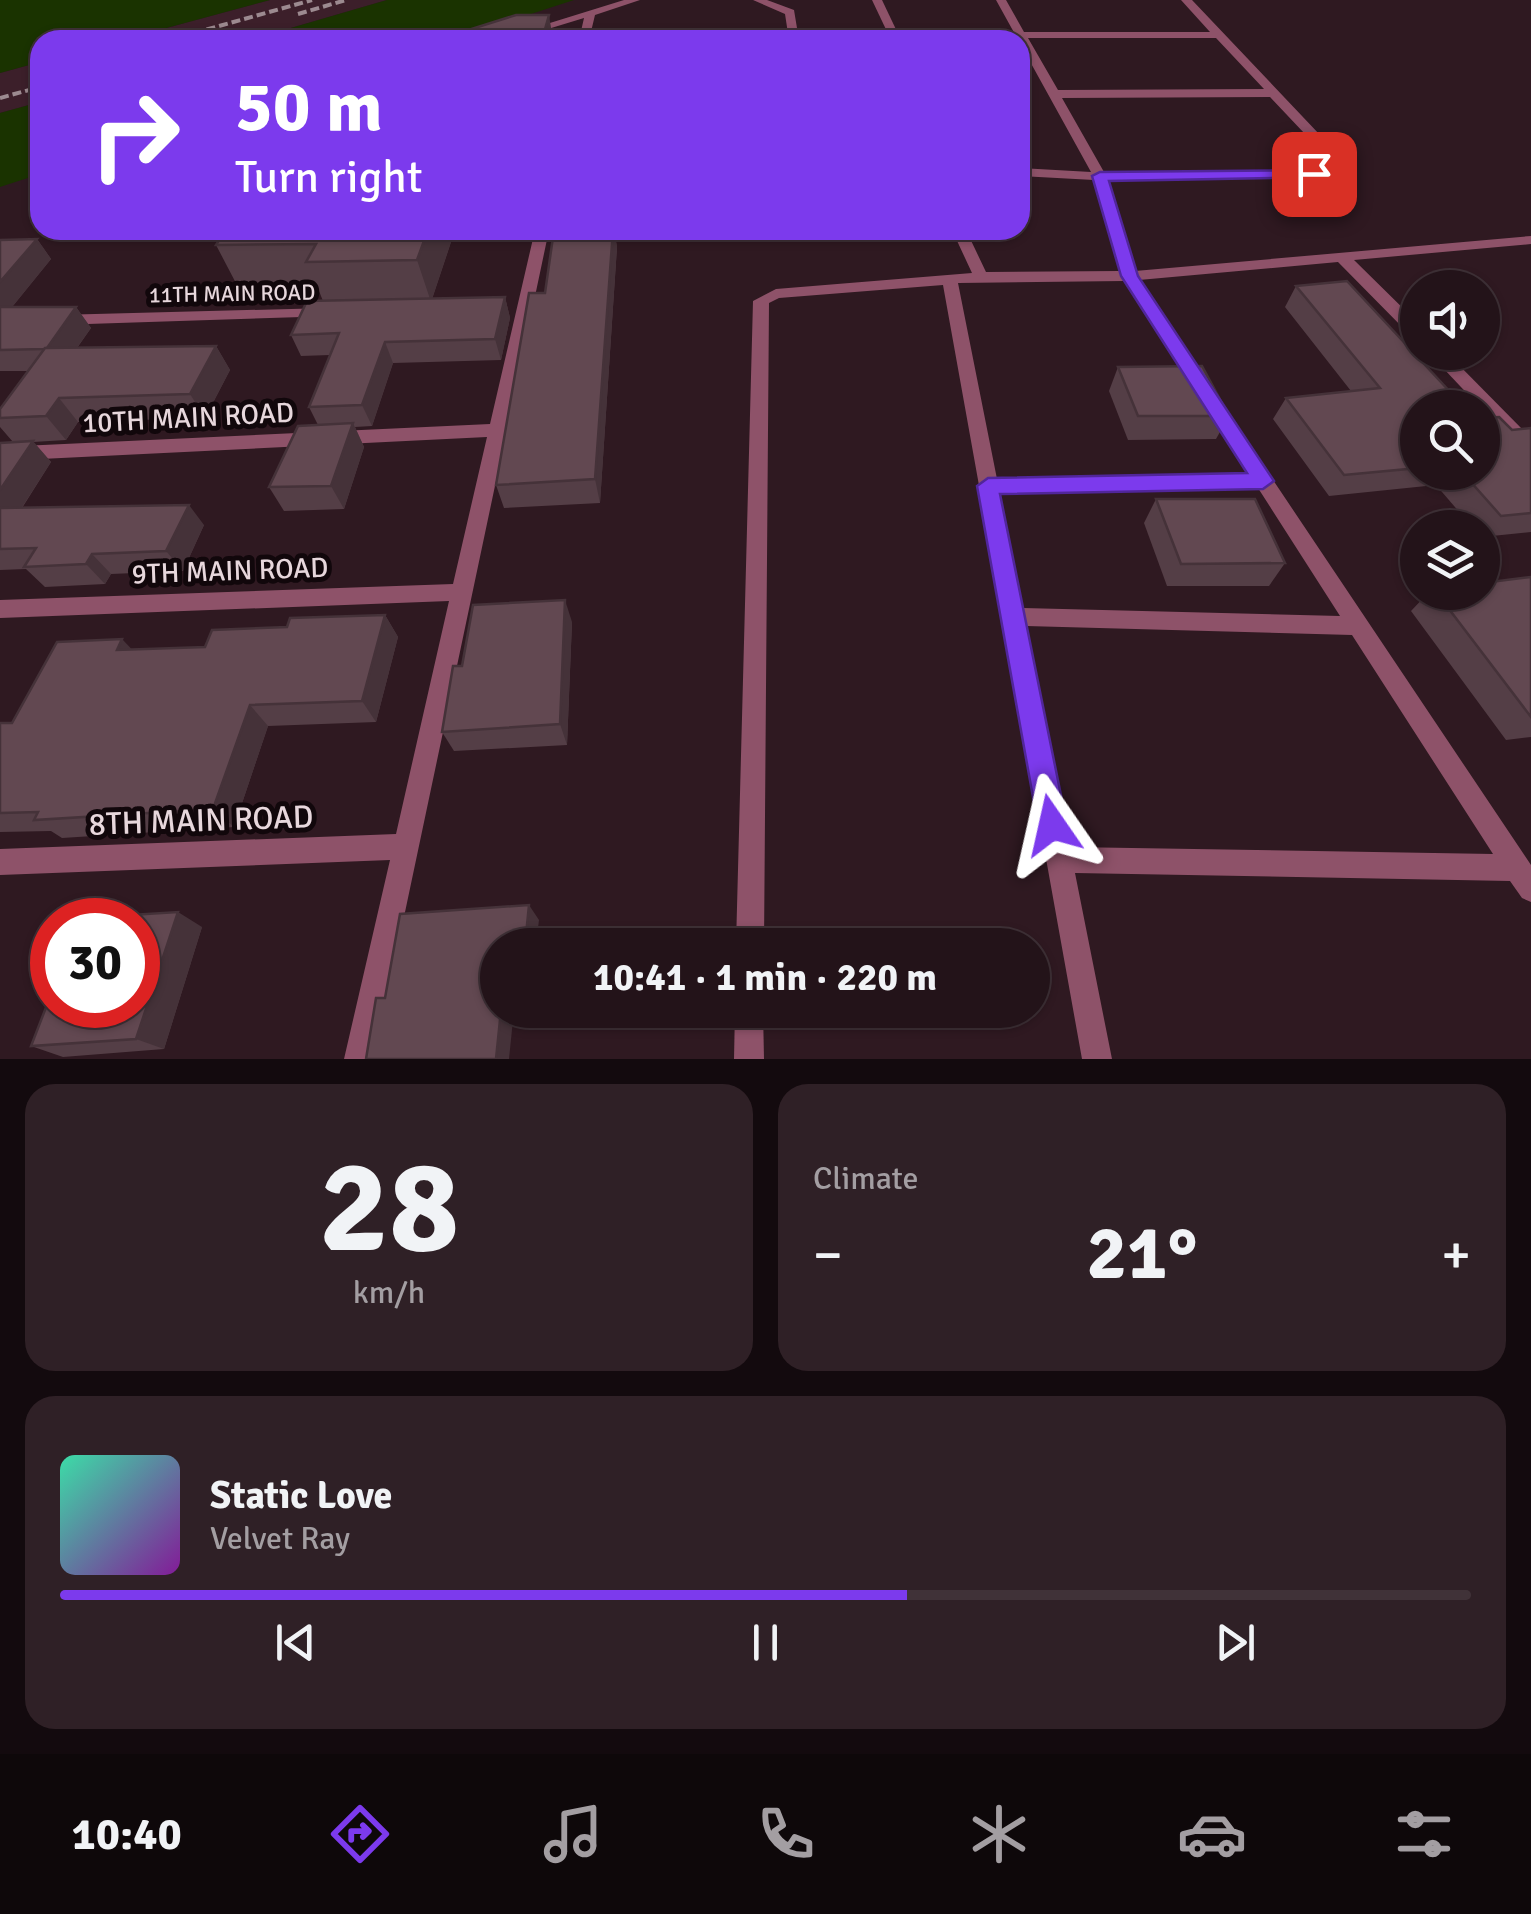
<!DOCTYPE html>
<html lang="en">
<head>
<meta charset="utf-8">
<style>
  :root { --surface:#231319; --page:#2f2026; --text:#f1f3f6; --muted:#a39ea2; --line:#403238; --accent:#7c3aed }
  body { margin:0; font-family:Signika,sans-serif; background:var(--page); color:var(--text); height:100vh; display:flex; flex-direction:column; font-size:38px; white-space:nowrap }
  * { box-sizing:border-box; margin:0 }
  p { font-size:32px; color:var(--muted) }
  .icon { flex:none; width:55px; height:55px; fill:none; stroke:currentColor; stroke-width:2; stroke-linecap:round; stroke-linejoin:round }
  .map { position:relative; height:1059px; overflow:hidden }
  .drawer { display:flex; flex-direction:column; gap:25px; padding:25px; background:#130a0e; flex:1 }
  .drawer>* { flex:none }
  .banner { position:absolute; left:30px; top:30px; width:1000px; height:210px; border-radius:30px; box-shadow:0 2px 8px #0004,0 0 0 2px var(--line); background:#7c3aed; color:#fff; overflow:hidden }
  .buttons { position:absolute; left:1400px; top:270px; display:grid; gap:20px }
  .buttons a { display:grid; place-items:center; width:100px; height:100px; border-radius:50%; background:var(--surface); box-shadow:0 2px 8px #0004,0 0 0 2px var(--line); font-size:50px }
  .speed { position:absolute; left:30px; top:898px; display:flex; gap:20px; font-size:50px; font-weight:700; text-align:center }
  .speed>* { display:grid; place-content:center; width:130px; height:130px; border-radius:50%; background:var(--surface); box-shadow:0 2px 8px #0004,0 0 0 2px var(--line); line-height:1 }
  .speed .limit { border:15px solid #d22; background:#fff; color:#111 }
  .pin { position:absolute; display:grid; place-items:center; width:85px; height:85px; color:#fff; margin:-42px; border-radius:20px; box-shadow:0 5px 15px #0006 }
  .me { position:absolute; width:110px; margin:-55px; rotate:349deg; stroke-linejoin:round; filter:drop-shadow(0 0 8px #0008) }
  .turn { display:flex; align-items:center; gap:35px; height:210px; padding:0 40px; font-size:45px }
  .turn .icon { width:130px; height:130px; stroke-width:2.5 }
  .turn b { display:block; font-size:70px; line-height:85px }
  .big { font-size:75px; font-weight:800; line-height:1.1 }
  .drawer .tile { flex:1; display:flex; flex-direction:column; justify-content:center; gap:15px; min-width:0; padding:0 35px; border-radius:30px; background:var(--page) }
  .drawer .dial { align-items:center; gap:0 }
  .dial b { font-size:130px; line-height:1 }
  .song { display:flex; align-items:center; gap:30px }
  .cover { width:120px; height:120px; border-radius:15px; background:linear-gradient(135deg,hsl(160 70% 55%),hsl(290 70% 35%)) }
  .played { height:10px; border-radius:5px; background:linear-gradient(90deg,var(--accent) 60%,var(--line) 60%) }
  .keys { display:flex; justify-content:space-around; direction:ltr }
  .heat { display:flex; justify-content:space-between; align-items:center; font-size:55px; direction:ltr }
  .drawer .tiles { flex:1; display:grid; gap:25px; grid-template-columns:1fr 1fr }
  .tile:last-child { grid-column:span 2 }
  .trip { position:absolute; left:480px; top:928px; width:570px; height:100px; border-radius:50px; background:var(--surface); box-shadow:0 2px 8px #0004,0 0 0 2px var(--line); font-weight:800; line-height:100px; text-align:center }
  .menu { display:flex; height:160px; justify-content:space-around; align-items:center; background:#0e080a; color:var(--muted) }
  .menu .icon { width:70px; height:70px }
  .menu .selected { color:var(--accent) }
  .menu b { font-size:45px; color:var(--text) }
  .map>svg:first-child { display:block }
</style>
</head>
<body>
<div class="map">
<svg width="1531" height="1059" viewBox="0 0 1531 1059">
  <rect width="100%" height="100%" fill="#2f1921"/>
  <g fill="#3c1f2a">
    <path d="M 270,0 L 387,0 L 250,40 L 122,40 Z"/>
    <path d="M 40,62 L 40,102 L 0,113 L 0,73 Z"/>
  </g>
  <g fill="#1a3300">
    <path d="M 0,0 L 270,0 L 122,40 L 40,40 L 40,62 L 0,73 Z"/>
    <path d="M 387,0 L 574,0 L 451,40 L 250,40 Z"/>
    <path d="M 40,102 L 40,174 L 0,187 L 0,113 Z"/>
  </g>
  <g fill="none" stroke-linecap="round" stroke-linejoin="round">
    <g fill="#8e5269" fill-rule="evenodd">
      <path d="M 624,0 L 640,0 L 595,15 L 589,40 L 579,40 L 584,18 L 512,40 L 495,40 Z"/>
      <path d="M 753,0 L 767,0 L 794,10 L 799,40 L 789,40 L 785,14 Z"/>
      <path d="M 872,0 L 882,0 L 901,40 L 891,40 Z"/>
      <path d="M 996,0 L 1006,0 L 1024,32 L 1210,32 L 1181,0 L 1192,0 L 1357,174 L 1350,178 L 1108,180 L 1135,271 L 1531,236 L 1531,244 L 1354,260 L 1418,323 L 1418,338 L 1412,337 L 1338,262 L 1139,280 L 1531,865 L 1531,902 L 1522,898 L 1510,881 L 1075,873 L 1112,1059 L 1082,1059 L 943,285 L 779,298 L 769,303 L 764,945 L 736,945 L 753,301 L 776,289 L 972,273 L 952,230 L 966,230 L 986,272 L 1120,271 L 1094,180 L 1020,176 L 1020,168 L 1091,172 ZM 1028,38 L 1216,38 L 1264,89 L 1058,90 ZM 1270,97 L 1339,170 L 1104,172 L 1062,98 ZM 1124,281 L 1249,474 L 997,479 L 958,283 ZM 1258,488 L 1340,616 L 1023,608 L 1000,493 ZM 1026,626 L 1352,635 L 1493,854 L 1070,847 Z"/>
      <path d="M 535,230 L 549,230 L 374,1059 L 344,1059 L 390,860 L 0,875 L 0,849 L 396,834 L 449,601 L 0,618 L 0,600 L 453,584 L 487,437 L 0,461 L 0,447 L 490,424 Z"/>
      <path d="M 328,308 L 334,310 L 334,316 L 57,325 L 49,320 L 57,315 Z"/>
      <path d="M 1428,352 L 1446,352 L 1531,438 L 1531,456 L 1524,454 Z"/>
      <path d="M 735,1010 L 763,1010 L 764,1059 L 734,1059 Z"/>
    </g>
    <g stroke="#9c8a90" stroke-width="4" stroke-dasharray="9 4" stroke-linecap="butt">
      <path d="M 298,14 L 346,0"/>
      <path d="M 169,40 L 312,0"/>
      <path d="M 0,98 L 40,87"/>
    </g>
  </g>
  <g fill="#543e46">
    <path d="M 455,230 L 432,299 L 505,297 L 510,318 L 501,360 L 393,363 L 372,426 L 355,427 L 364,447 L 344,509 L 284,511 L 269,487 L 318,425 L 309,407 L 330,355 L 301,356 L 291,335 L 323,301 L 317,286 L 238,287 L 216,245 Z"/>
    <path d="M 554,230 L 614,230 L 617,247 L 600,503 L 504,508 L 496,485 L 545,293 Z"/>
    <path d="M 37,239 L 51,259 L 12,307 L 76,307 L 91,328 L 77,348 L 216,346 L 230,370 L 205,418 L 78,422 L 66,440 L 33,442 L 51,462 L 22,508 L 204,525 L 183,571 L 111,574 L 105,584 L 45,587 L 26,569 L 0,570 L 0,443 L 13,442 L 0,427 L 0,409 L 28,371 L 0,371 L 0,240 Z"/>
    <path d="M 1296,286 L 1418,408 L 1418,472 L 1482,472 L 1512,430 L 1531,428 L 1531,532 L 1482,537 L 1482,528 L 1473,528 L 1436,485 L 1329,496 L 1273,419 L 1286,398 L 1351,391 L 1285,307 Z"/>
    <path d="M 1118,367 L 1229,416 L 1216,439 L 1128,440 L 1109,391 Z"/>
    <path d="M 1156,499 L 1285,563 L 1269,586 L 1167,586 L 1144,523 Z"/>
    <path d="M 1531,577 L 1531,737 L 1506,740 L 1411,611 L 1429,592 L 1482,592 Z"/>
    <path d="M 385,615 L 398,637 L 376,722 L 268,726 L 234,827 L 62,838 L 51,831 L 0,832 L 0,723 L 12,723 L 132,649 L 205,647 L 287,627 Z"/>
    <path d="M 572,622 L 567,745 L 454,751 L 442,732 L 462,666 Z"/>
    <path d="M 202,927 L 164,1049 L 63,1057 L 31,1046 Z"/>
  </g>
  <g fill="#453239">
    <path d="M 549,15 L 553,40 L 542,40 Z"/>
    <path d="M 428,230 L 455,230 L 431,302 L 417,260 Z"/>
    <path d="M 613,230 L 614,230 L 617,247 L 600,503 L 595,479 Z"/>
    <path d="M 37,239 L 51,259 L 8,312 L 0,313 L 0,282 Z"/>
    <path d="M 505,297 L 510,318 L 501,360 L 495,339 Z"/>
    <path d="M 76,307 L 91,328 L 61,370 L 46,349 Z"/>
    <path d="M 385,342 L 393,363 L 372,426 L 362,405 Z"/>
    <path d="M 216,346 L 230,370 L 205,418 L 190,394 Z"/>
    <path d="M 59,398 L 78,422 L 66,440 L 46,416 Z"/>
    <path d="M 353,423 L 364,447 L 344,509 L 331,486 Z"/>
    <path d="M 33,441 L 51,462 L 8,529 L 0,521 L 0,490 Z"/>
    <path d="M 189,505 L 204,525 L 183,571 L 166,551 Z"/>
    <path d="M 92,554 L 111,574 L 105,584 L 86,564 Z"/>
    <path d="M 565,600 L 572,622 L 567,745 L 560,724 Z"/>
    <path d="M 385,615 L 398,637 L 376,722 L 362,701 Z"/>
    <path d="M 122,639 L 143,661 L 117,650 Z"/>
    <path d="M 250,705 L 268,726 L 234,827 L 213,809 Z"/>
    <path d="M 529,905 L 539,920 L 536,945 L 525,945 Z"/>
    <path d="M 178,912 L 202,927 L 164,1049 L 136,1039 Z"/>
    <path d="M 501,1010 L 514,1010 L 509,1059 L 496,1059 Z"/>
  </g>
  <g fill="#624851" stroke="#453239" stroke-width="2.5">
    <path d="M 516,15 L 549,15 L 542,40 L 450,40 L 451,37 L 463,36 L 465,31 Z"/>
    <path d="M 225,230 L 428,230 L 417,260 L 306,262 L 316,244 L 216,245 Z"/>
    <path d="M 554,230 L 613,230 L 595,479 L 496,485 L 529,293 L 545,293 Z"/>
    <path d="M 37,239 L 0,282 L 0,240 Z"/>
    <path d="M 1347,281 L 1465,408 L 1418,408 L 1418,468 L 1344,475 L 1286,398 L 1380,388 L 1296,286 Z"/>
    <path d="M 505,297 L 495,339 L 385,342 L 362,405 L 309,407 L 339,333 L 291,335 L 307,301 Z"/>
    <path d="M 0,307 L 76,307 L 47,348 L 44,349 L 0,350 Z"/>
    <path d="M 216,346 L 190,394 L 59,398 L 46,416 L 0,418 L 0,409 L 45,348 Z"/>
    <path d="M 1202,366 L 1229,416 L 1138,416 L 1118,367 Z"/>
    <path d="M 1499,417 L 1512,430 L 1531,428 L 1531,513 L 1501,516 L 1462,472 L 1482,472 L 1482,418 Z"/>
    <path d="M 353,423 L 331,486 L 269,487 L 298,426 Z"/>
    <path d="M 33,441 L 0,490 L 0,443 Z"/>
    <path d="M 1156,499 L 1255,499 L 1285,563 L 1181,564 Z"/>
    <path d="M 189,505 L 166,551 L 92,554 L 86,564 L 24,567 L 36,548 L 0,549 L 0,508 Z"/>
    <path d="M 1531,577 L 1531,717 L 1436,592 L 1482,592 L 1482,583 Z"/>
    <path d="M 565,600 L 560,724 L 442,732 L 453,666 L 462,666 L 473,605 Z"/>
    <path d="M 385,615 L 362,701 L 250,705 L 213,809 L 34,820 L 38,812 L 0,813 L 0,723 L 12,723 L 57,642 L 122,639 L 117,650 L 205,647 L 212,630 L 287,627 L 290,618 Z"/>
    <path d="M 529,905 L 525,945 L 498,945 L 498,1010 L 501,1010 L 496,1059 L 366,1059 L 376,998 L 385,998 L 400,914 Z"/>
    <path d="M 178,912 L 136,1039 L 31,1046 L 52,992 L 52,1005 L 138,1005 L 138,920 L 81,920 L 82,918 Z"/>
  </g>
  <path fill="#7c3aed" stroke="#51269a" stroke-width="2.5" d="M 1314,170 L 1321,174 L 1319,177 L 1109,181 L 1138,276 L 1274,481 L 1263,489 L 1000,494 L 1067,825 L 1063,835 L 1052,839 L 1042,835 L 1038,825 L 977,486 L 988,478 L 1247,473 L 1121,276 L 1092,176 L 1100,172 Z"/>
  <g text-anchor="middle" stroke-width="10" stroke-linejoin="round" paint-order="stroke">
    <g font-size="22" fill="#e7d7dc" stroke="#11070b">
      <text transform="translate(232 293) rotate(-1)" y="8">11TH MAIN ROAD</text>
    </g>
    <g font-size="28" fill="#e7d7dc" stroke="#11070b">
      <text transform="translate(188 417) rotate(-3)" y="10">10TH MAIN ROAD</text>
      <text transform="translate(230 570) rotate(-2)" y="10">9TH MAIN ROAD</text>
    </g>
    <g font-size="32" fill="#e7d7dc" stroke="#11070b">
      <text transform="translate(201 820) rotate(-2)" y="11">8TH MAIN ROAD</text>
    </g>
  </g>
</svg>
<div class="buttons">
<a><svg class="icon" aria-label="sound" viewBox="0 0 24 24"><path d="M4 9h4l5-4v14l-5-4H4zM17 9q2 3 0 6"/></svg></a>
<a><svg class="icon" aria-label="search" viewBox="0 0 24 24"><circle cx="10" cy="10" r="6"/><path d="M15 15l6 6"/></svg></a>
<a><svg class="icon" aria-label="layers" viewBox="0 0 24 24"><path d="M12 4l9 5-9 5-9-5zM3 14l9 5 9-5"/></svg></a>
</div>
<div class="speed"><div class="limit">30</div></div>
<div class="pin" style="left:1314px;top:174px;background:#d93025"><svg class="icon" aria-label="arrive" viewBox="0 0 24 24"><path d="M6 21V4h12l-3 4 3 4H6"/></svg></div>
<svg class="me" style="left:1052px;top:825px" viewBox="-20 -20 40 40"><path d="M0-17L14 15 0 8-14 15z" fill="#7c3aed" stroke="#fff" stroke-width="4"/></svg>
<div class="trip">10:41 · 1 min · 220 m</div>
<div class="banner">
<div class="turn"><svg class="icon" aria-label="right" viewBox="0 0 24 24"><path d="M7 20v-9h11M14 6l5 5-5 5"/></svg><div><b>50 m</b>Turn right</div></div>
</div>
</div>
<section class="drawer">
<div class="tiles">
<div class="tile dial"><b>28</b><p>km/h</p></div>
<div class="tile"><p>Climate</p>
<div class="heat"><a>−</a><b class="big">21°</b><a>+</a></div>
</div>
<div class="tile">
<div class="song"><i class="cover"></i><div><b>Static Love</b><p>Velvet Ray</p></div></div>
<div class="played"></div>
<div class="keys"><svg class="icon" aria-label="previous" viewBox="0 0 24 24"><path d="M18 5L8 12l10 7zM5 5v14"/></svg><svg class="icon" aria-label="pause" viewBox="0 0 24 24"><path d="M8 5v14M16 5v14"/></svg><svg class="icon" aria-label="next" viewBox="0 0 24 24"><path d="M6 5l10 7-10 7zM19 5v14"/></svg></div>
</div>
</div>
</section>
<nav class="menu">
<b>10:40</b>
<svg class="icon selected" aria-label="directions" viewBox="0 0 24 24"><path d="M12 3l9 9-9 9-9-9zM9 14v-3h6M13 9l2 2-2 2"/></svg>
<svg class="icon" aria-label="music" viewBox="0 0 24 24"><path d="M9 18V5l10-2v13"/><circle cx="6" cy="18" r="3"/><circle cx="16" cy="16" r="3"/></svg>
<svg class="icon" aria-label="phone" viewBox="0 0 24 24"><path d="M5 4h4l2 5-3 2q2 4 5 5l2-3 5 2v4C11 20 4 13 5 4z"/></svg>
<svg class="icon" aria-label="climate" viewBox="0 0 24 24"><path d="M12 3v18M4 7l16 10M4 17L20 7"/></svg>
<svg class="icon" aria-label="car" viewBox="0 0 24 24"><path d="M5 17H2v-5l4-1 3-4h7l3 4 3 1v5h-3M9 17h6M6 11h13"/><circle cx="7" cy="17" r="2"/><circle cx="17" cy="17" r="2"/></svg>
<svg class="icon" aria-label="filters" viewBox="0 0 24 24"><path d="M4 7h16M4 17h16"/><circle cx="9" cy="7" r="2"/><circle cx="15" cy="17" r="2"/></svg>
</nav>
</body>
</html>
